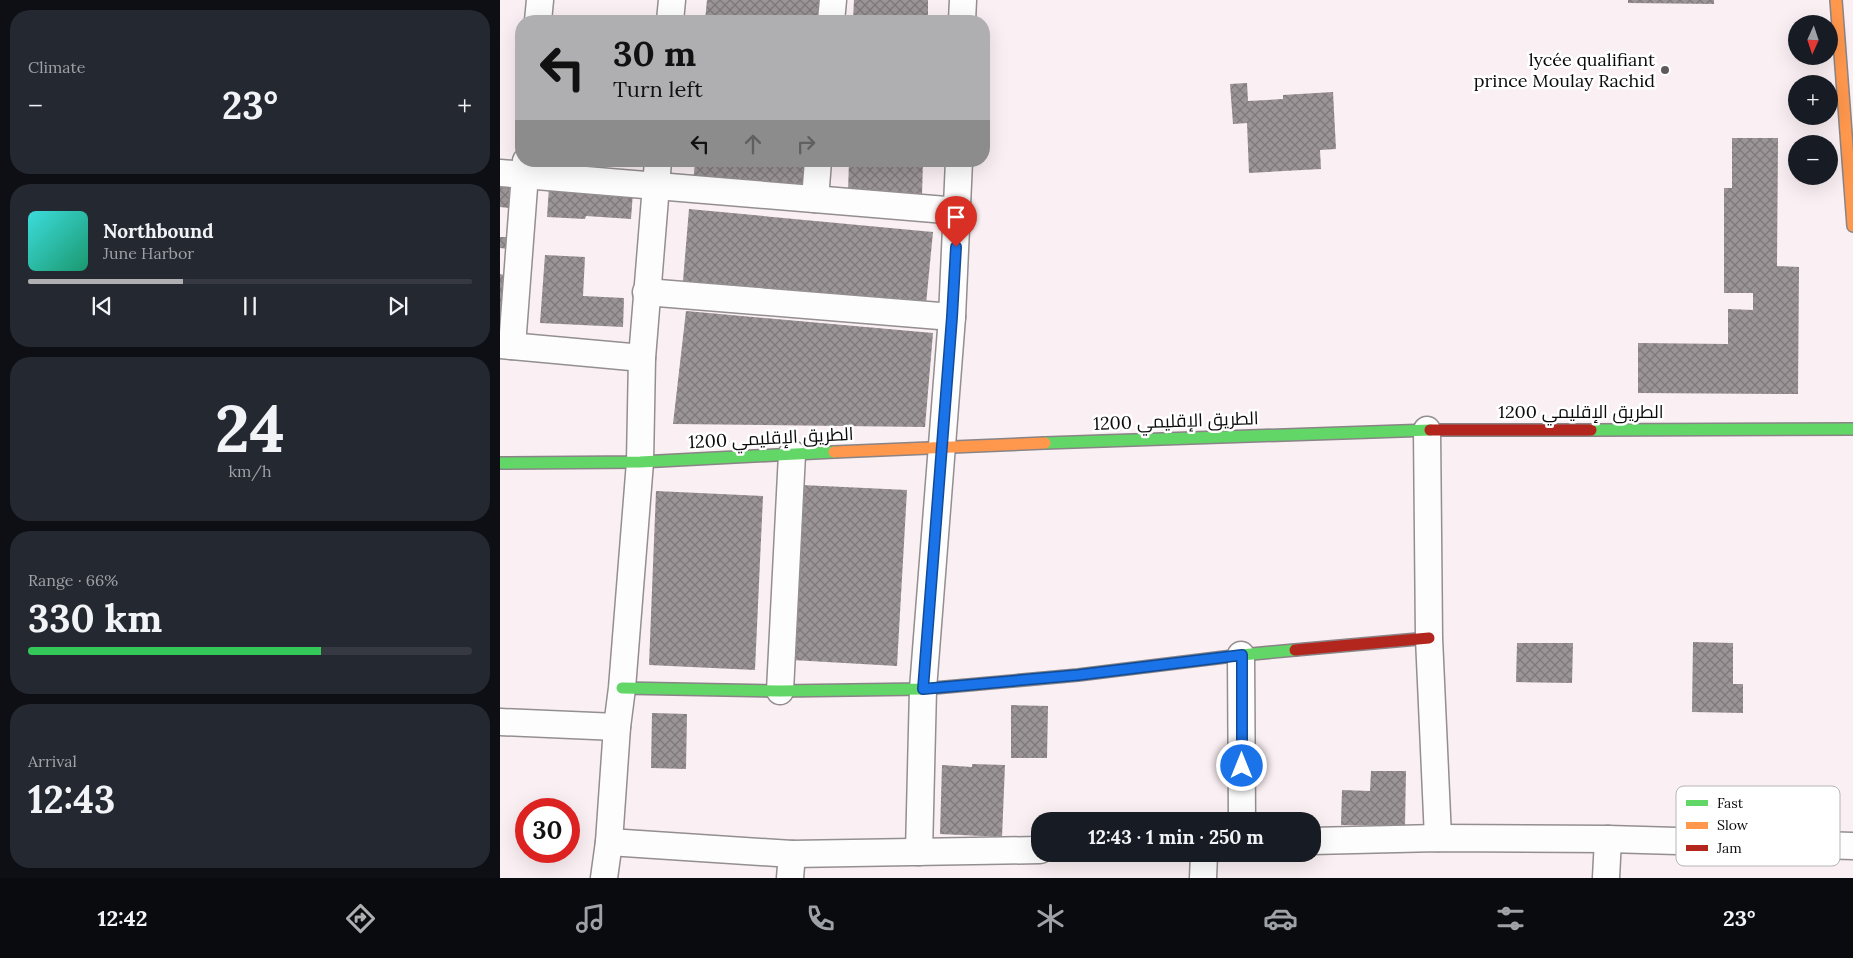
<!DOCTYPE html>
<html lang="en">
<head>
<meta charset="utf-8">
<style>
  :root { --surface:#171b24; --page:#242831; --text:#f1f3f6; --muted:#9ea1a6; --line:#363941; --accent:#afafb1 }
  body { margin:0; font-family:Lora,Cairo,serif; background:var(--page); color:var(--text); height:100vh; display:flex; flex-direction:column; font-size:19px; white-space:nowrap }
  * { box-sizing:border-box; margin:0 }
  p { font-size:16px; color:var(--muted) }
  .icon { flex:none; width:28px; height:28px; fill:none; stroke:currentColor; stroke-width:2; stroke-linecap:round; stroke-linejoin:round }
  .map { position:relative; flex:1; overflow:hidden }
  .panel { display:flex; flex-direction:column; gap:10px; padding:10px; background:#0d0f14; width:500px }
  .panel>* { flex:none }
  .banner { position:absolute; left:15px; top:15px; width:475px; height:152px; border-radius:20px; box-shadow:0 5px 20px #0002; background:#afafb1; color:#111; overflow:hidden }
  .needle { width:32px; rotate:183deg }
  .controls { position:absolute; left:1288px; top:15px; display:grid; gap:10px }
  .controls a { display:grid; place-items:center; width:50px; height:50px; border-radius:50%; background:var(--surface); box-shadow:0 5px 20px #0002; font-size:25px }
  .speed { position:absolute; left:15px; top:798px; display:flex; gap:10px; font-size:25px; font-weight:700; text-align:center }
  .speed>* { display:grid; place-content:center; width:65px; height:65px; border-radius:50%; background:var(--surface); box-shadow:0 5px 20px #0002; line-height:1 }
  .speed .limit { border:8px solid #d22; background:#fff; color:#111 }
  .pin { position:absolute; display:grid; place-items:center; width:42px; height:42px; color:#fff; margin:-51px -21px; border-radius:50% 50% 50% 0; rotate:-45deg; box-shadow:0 0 5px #0007 }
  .pin .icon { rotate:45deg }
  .me { position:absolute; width:55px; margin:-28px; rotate:0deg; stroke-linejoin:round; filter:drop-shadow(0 0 4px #0008) }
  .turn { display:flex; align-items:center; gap:18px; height:105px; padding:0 15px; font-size:22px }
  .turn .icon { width:65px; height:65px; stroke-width:2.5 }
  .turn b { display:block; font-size:35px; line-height:42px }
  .lanes { display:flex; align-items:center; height:48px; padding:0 15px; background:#0003; justify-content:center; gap:25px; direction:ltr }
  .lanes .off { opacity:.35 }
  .big { font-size:38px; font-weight:700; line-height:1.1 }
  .panel .card { flex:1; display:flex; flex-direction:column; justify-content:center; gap:8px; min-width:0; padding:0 18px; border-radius:20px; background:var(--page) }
  .panel .dial { align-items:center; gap:0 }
  .dial b { font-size:65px; line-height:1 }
  .song { display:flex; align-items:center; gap:15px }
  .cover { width:60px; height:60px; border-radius:8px; background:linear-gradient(135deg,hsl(180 70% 55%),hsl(160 70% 35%)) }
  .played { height:5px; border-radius:2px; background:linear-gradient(90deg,var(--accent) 35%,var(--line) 35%) }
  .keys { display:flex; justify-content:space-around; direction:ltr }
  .heat { display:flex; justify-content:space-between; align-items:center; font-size:28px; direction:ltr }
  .charge { height:8px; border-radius:4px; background:linear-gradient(90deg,#34c759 66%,var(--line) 0) }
  .trip { position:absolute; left:531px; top:812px; width:290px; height:50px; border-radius:20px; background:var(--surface); box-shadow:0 5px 20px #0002; font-weight:700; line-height:50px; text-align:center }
  .tabs { display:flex; height:80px; justify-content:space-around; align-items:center; background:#090b0e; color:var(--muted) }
  .tabs .icon { width:35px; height:35px }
  .tabs .on { color:var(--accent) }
  .tabs b { font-size:22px; color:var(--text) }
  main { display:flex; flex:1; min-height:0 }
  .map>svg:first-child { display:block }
</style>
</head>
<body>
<main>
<section class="panel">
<div class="card"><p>Climate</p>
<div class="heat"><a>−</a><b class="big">23°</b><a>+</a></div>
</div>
<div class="card">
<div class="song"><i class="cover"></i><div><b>Northbound</b><p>June Harbor</p></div></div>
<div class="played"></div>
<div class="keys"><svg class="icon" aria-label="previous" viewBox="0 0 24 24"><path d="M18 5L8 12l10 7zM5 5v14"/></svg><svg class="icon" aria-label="pause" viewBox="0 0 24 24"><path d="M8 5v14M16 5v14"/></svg><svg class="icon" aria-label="next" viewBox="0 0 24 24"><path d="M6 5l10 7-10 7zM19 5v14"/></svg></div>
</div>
<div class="card dial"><b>24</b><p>km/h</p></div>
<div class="card"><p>Range · 66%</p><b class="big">330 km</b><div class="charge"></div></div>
<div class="card"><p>Arrival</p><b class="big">12:43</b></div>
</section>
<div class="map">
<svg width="1353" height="878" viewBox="0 0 1353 878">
  <defs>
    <pattern id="building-cross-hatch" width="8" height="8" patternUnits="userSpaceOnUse" patternTransform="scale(1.25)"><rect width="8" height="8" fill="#9c9598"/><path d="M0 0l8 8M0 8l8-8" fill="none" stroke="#7d787a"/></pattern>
  </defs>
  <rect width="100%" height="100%" fill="#faeff2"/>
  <g fill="url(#building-cross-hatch)">
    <path d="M 207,0 L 320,0 L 318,21 L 205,21 Z"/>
    <path d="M 354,0 L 428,0 L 428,21 L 353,21 Z"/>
    <path d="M 1128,0 L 1214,0 L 1214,4 L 1128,3 Z"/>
    <path d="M 747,83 L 748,101 L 783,99 L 783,95 L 833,92 L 836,149 L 820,150 L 821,169 L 749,173 L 747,123 L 733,124 L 730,84 Z"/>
    <path d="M 1232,138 L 1278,138 L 1277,266 L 1299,267 L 1298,394 L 1138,393 L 1138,343 L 1228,344 L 1228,309 L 1253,310 L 1253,293 L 1224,293 L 1224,188 L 1232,188 Z"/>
    <path d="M 195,161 L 308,161 L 305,192 L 193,184 Z"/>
    <path d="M 349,161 L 423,161 L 422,195 L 348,192 Z"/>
    <path d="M 0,184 L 10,184 L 9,208 L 0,207 Z"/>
    <path d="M 49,187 L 133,192 L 131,219 L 86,216 L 85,219 L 47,217 Z"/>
    <path d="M 189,209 L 433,232 L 426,304 L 183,281 Z"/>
    <path d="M 0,237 L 8,237 L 8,249 L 0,248 Z"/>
    <path d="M 45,255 L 85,257 L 83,296 L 124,298 L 123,327 L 40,323 Z"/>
    <path d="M 0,274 L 4,275 L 2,316 L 0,316 Z"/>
    <path d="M 186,311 L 433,333 L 425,427 L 173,424 Z"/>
    <path d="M 302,485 L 407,490 L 397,666 L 292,660 Z"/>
    <path d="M 156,491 L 263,496 L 255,670 L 149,665 Z"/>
    <path d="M 1193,642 L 1233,643 L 1233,684 L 1243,684 L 1243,713 L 1192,712 Z"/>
    <path d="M 1017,643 L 1073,643 L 1072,683 L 1016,682 Z"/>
    <path d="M 511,705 L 548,706 L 547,758 L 511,758 Z"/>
    <path d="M 152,713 L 187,714 L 186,769 L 151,768 Z"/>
    <path d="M 472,764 L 505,765 L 502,837 L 440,834 L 442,765 L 472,767 Z"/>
    <path d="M 871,771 L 906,771 L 905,826 L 841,825 L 842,790 L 870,791 Z"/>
  </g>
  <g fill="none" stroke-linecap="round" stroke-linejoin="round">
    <defs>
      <g id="street">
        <path d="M 38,21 L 40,0"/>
        <path d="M 170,21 L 172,0"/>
        <path d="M 331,21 L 333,0"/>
        <path d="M 462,21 L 463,0"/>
        <path d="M 0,173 L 458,211"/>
        <path d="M 315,199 L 318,161"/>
        <path d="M 146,292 L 452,317"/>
        <path d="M 0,345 L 142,358"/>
        <path d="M 12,346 L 26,161"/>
        <path d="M 927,430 L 929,638 L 938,838"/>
        <path d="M 741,655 L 742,821"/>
        <path d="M 280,691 L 292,454"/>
        <path d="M 0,722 L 117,727"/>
        <path d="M 812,841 L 938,838 L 1108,839 L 1353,846"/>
        <path d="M 109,842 L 292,854 L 540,850"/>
        <path d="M 419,852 L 423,689 L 452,317 L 459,161"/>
        <path d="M 104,878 L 109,842 L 117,727 L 122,688 L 140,462 L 142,358 L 158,161"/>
        <path d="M 290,878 L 292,854"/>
        <path d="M 703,878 L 704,854"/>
        <path d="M 1106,878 L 1108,839"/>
      </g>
      <g id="fast">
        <path d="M 1091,430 L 1353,429"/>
        <path d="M 545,443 L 930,430"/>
        <path d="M 0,463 L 140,462 L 334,452"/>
        <path d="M 122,688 L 280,691 L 423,689 L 578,675 L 741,655 L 795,650"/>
      </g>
      <g id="slow">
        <path d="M 1336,0 L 1353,226"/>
        <path d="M 334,452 L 545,443"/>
      </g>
      <g id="jam">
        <path d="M 930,430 L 1091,430"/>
        <path d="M 795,650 L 929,638"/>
      </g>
    </defs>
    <use href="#street" stroke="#938e8f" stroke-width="29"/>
    <use href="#fast" stroke="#898486" stroke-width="14"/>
    <use href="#slow" stroke="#898486" stroke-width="14"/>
    <use href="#jam" stroke="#898486" stroke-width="14"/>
    <use href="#street" stroke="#fefdfd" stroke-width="26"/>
    <use href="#fast" stroke="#63d668" stroke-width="11"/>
    <use href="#slow" stroke="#ff974d" stroke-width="11"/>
    <use href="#jam" stroke="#b3261e" stroke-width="11"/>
  </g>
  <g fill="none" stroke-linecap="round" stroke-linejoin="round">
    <defs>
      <path id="route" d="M 456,247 L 452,317 L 423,689 L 578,675 L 742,655 L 742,766"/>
    </defs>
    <use href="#route" stroke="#114b97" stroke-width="12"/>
    <use href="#route" stroke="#1a73e8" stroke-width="9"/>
  </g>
  <circle fill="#5f5b5c" stroke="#fff" stroke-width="2" cx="1165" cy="70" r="5"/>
  <g text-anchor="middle" stroke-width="5" stroke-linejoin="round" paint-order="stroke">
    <g font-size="18" fill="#0b0b0b" stroke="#fff" text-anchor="end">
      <text x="1155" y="66">lycée qualifiant<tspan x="1155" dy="21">prince Moulay Rachid</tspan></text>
    </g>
    <g font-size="18" fill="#0b0b0b" stroke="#fff">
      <text x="1081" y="418">الطريق الإقليمي 1200</text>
      <text transform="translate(676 421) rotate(-2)" y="6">الطريق الإقليمي 1200</text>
      <text transform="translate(271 438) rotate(-3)" y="6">الطريق الإقليمي 1200</text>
    </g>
  </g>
  <rect x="1176" y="786" width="164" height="80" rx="8" fill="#fff" stroke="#b6b6b6" stroke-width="1"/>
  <rect x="1186" y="800" width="22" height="6" fill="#63d668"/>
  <rect x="1186" y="822" width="22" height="7" fill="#ff974d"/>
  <rect x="1186" y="845" width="22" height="6" fill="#b3261e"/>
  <g font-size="14" fill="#0b0b0b">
    <text x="1217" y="808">Fast</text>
    <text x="1217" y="830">Slow</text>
    <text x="1217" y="853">Jam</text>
  </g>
</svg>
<div class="controls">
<a><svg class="needle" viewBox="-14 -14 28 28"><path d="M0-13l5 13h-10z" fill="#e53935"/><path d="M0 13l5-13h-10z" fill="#9ea1a6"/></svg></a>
<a>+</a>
<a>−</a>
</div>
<div class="speed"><div class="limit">30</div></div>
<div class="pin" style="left:456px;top:247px;background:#d93025"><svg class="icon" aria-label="arrive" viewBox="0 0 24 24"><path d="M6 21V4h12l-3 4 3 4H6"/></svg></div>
<svg class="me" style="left:742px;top:766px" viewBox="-20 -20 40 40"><circle r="17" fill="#1a73e8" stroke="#fff" stroke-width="3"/><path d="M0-11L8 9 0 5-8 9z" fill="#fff"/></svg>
<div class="trip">12:43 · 1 min · 250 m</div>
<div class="banner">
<div class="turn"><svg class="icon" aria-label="left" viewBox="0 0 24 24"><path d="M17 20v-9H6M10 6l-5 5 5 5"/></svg><div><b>30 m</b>Turn left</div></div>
<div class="lanes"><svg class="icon" aria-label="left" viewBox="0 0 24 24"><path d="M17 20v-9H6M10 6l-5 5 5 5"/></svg><svg class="icon off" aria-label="ahead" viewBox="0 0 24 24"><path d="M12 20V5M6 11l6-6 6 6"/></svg><svg class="icon off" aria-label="right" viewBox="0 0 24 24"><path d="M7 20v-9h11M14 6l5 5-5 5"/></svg></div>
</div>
</div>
</main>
<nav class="tabs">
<b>12:42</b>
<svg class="icon on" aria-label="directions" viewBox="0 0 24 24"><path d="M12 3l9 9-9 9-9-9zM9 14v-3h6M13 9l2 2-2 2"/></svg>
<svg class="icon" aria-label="music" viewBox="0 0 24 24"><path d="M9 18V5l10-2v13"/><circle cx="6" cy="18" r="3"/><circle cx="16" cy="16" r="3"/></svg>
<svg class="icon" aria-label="phone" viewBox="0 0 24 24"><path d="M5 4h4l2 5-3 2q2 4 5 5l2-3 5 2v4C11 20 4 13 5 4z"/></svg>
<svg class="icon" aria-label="climate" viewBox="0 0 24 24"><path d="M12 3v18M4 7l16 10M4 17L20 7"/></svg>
<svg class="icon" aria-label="car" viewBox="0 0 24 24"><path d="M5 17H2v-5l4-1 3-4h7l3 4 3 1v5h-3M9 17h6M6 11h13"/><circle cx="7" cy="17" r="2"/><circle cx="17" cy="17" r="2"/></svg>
<svg class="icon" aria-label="filters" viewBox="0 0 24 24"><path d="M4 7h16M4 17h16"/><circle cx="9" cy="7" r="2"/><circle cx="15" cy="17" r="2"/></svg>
<b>23°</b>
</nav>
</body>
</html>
